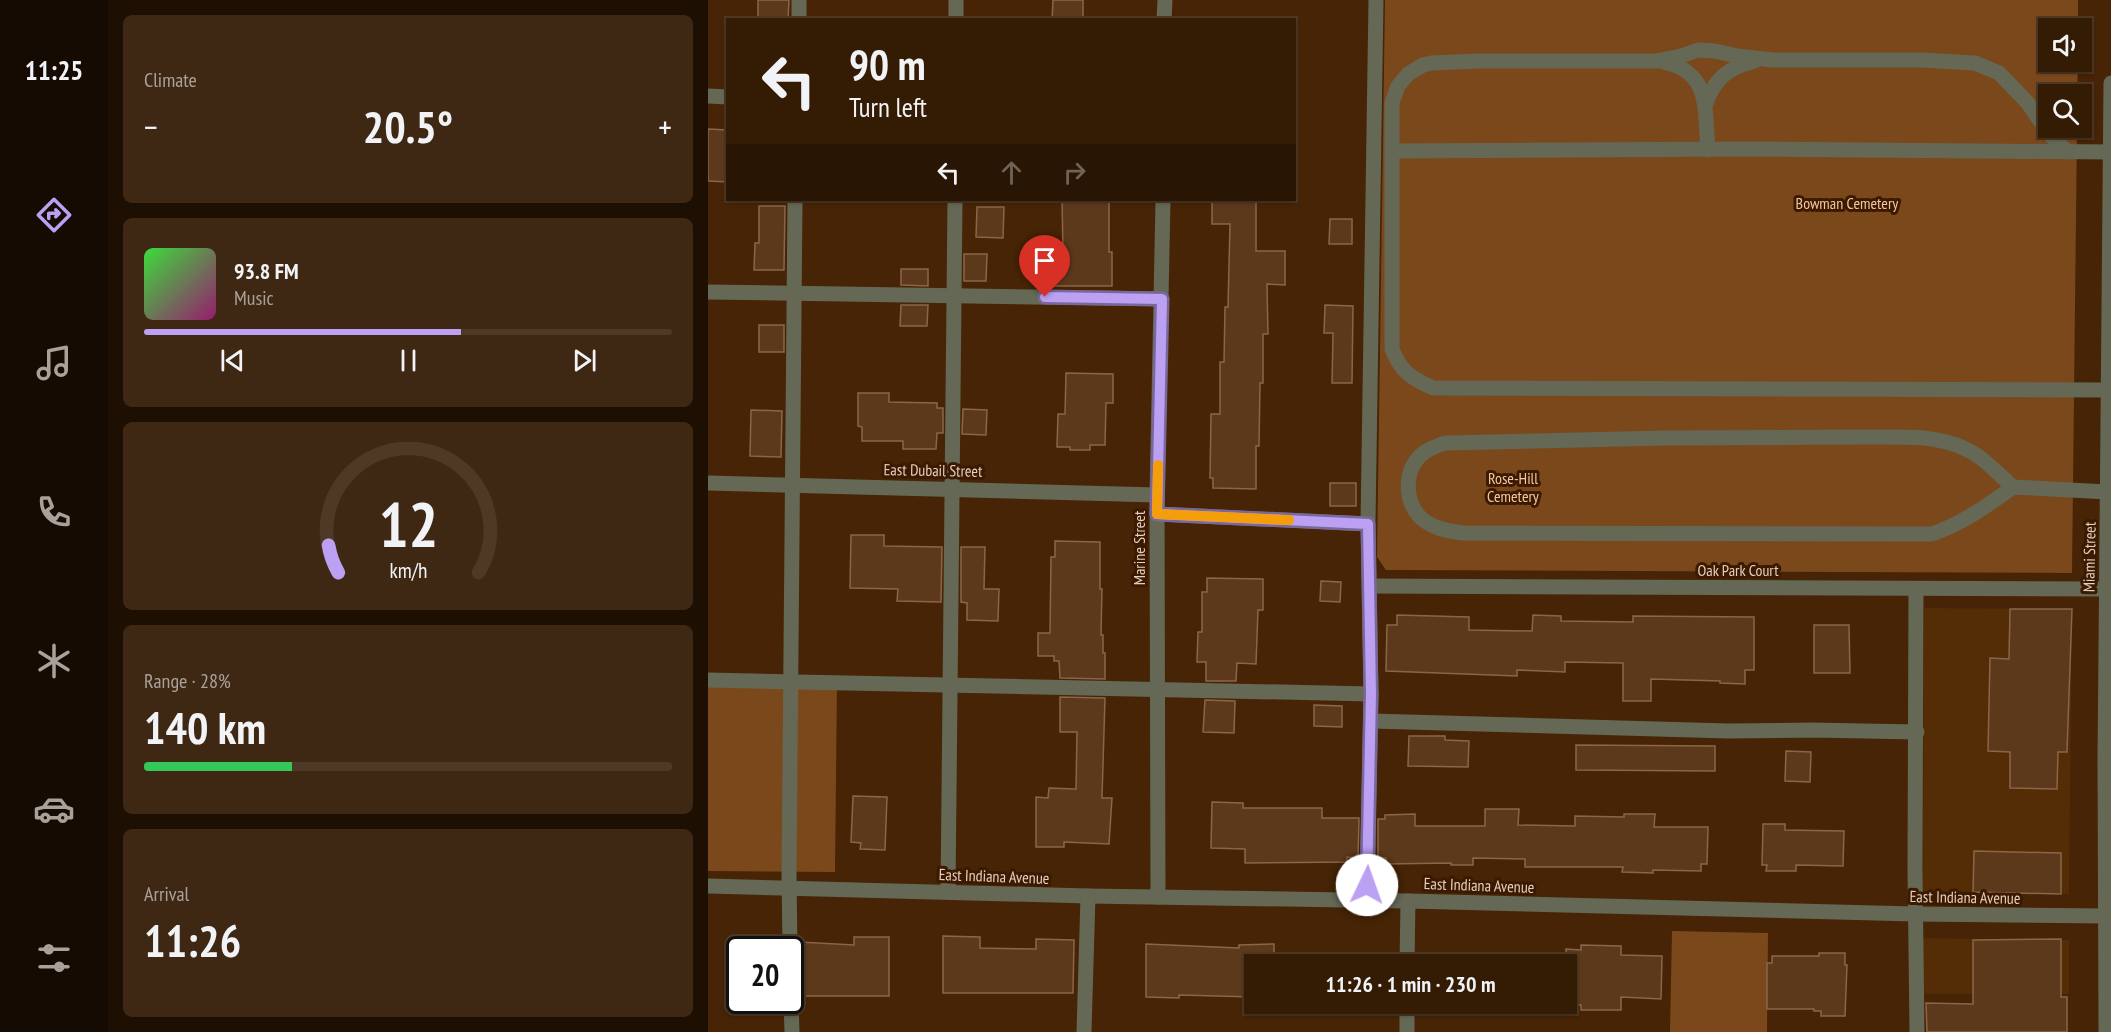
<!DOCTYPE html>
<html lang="en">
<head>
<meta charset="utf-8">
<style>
  :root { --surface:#341b04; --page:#3f2813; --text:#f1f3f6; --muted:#a9a19a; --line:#4e3926; --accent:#bca0f2 }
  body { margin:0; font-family:"PT Sans Narrow",sans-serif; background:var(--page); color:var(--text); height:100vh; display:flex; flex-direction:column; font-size:22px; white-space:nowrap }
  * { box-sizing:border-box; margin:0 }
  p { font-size:20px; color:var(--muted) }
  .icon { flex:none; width:33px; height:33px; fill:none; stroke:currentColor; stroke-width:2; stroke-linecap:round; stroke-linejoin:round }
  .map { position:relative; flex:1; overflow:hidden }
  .sheet { display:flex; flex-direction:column; gap:15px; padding:15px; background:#1d0f02; width:600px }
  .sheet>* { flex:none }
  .top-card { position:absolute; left:18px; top:18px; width:570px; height:183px; border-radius:0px; box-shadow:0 2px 4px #0004,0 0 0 2px var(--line); background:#341b04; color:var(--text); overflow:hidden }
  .buttons { position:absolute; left:1330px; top:18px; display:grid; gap:12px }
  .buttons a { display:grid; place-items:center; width:54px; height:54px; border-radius:0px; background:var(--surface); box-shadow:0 2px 4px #0004,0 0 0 2px var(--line); font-size:30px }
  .speed { position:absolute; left:18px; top:936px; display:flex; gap:12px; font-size:30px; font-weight:700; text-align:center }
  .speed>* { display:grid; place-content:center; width:78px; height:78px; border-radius:50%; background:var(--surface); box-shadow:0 2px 4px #0004,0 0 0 2px var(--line); line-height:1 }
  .speed .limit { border:3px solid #111; border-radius:9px; background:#fff; color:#111 }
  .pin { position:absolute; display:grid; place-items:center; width:51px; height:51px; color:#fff; margin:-62px -26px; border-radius:50% 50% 50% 0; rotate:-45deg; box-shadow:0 0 6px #0007 }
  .pin .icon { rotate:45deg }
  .me { position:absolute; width:66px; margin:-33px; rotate:3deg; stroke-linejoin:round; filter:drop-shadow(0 0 4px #0008) }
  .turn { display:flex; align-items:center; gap:21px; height:126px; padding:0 24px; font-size:27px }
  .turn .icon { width:78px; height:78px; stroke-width:2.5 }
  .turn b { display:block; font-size:42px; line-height:51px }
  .lanes { display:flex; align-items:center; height:57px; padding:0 24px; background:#0003; justify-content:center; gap:30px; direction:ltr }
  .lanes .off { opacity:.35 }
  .big { font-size:45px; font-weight:800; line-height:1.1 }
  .sheet .tile { flex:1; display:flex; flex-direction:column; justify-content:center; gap:9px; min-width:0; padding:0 21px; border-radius:9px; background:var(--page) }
  .sheet .dial { align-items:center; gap:0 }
  .dial svg { height:156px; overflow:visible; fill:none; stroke:var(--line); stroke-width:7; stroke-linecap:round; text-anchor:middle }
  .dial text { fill:var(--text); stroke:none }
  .song { display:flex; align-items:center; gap:18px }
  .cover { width:72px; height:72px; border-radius:9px; background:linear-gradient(135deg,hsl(120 70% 55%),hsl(320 70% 35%)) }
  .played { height:6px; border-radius:3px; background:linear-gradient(90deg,var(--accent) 60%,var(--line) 60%) }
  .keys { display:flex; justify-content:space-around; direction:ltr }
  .heat { display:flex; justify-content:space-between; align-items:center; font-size:33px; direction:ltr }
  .charge { height:9px; border-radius:4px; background:linear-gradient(90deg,#34c759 28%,var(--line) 0) }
  .trip { position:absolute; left:536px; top:954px; width:333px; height:60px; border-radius:0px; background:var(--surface); box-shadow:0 2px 4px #0004,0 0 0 2px var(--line); font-weight:800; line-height:60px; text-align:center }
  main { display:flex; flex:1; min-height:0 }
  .tabs { display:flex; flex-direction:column; width:108px; justify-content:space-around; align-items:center; background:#150b02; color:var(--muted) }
  .tabs .icon { width:42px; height:42px }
  .tabs .current { color:var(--accent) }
  .tabs b { font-size:27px; color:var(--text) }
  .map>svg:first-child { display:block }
</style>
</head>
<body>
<main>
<nav class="tabs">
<b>11:25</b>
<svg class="icon current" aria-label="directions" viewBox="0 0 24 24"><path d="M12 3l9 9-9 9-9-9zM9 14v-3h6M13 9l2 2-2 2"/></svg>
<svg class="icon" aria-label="music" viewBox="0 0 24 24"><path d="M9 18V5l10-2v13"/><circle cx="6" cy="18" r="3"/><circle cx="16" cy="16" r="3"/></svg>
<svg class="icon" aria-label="phone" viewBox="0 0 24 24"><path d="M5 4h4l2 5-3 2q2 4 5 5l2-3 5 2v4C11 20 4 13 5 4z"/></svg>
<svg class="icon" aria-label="climate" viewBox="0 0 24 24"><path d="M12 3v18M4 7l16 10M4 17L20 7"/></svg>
<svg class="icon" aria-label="car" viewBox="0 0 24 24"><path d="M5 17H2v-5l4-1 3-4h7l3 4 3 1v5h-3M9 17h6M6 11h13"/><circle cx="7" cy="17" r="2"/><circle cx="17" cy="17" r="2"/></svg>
<svg class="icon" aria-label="filters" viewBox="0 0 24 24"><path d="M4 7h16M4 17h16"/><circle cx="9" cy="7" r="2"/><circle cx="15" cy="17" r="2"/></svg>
</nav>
<section class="sheet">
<div class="tile"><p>Climate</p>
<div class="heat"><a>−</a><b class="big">20.5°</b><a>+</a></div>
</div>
<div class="tile">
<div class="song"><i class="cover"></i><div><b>93.8 FM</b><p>Music</p></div></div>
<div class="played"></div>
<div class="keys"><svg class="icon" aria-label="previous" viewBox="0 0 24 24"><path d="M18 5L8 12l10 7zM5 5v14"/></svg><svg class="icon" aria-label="pause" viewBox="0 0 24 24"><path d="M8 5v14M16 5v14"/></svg><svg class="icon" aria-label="next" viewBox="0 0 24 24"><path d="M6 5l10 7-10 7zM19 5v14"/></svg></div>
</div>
<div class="tile dial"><svg viewBox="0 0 100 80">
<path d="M14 69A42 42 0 1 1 86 69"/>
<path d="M14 69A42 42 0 0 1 9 55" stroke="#bca0f2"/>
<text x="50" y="56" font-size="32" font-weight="700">12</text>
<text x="50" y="72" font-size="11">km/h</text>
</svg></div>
<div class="tile"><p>Range · 28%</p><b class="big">140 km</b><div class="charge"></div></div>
<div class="tile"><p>Arrival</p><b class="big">11:26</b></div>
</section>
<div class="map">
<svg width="1403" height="1032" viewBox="0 0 1403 1032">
  <rect width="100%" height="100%" fill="#462405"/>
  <g fill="#542c05">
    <path d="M 1216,608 L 1364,609 L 1361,894 L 1215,891 Z"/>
    <path d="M 1213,938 L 1361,940 L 1361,994 L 1213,994 Z"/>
  </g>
  <g fill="#7b481b">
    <path d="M 677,0 L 1370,0 L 1370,28 L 1341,28 L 1341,62 L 1370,62 L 1369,94 L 1341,94 L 1341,128 L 1369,128 L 1364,573 L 678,570 L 669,557 Z"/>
    <path d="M 0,683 L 129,684 L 127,872 L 0,871 Z"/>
    <path d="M 964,931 L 1060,933 L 1059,1032 L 962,1032 Z"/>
  </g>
  <g fill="#5d391c" stroke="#8c6548" stroke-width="1.5">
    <path d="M 50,0 L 81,0 L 80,20 L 50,20 Z"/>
    <path d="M 345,0 L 375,0 L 375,20 L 344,20 Z"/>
    <path d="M 0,129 L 20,130 L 20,182 L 0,181 Z"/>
    <path d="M 354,200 L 401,200 L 401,252 L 404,252 L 404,286 L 340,286 L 340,252 L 355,252 Z"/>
    <path d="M 504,200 L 548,200 L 548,251 L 577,251 L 577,285 L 559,284 L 560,334 L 555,334 L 555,383 L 552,383 L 551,446 L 548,446 L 548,489 L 505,488 L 505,478 L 502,478 L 503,414 L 512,414 L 512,362 L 516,362 L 517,307 L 520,307 L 522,224 L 504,224 Z"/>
    <path d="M 51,206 L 77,206 L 76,270 L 46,270 L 47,243 L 51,243 Z"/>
    <path d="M 269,207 L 296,207 L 295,238 L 268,237 Z"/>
    <path d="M 622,219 L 644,219 L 644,244 L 621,244 Z"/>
    <path d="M 256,254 L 279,254 L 278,281 L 256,281 Z"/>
    <path d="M 193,269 L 220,269 L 220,286 L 193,285 Z"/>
    <path d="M 193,305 L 220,305 L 219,326 L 192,326 Z"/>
    <path d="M 617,305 L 645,306 L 644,383 L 624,383 L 625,333 L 616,333 Z"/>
    <rect x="51" y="325" width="25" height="27"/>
    <path d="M 358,373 L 405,374 L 405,403 L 398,403 L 397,445 L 382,445 L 382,450 L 362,450 L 362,447 L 349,447 L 350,414 L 357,414 Z"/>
    <path d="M 150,393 L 181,393 L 181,402 L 229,403 L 229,408 L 235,408 L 235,433 L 229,433 L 228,449 L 195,449 L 195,441 L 154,441 L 154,427 L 150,426 Z"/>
    <path d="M 255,409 L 279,410 L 278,435 L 254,434 Z"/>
    <path d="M 43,410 L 74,411 L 73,457 L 42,456 Z"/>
    <rect x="622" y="483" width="26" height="23"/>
    <path d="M 143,535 L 176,535 L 176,546 L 234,547 L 233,602 L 189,601 L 190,589 L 142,588 Z"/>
    <path d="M 347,541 L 392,542 L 392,589 L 394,589 L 393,635 L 395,635 L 395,653 L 397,653 L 397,679 L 352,678 L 351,661 L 346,661 L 346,656 L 330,656 L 330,633 L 342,633 L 343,557 L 347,557 Z"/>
    <path d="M 253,547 L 277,547 L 276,589 L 291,589 L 290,621 L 259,620 L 259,603 L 253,602 Z"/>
    <path d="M 499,578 L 555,579 L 555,610 L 550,610 L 548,664 L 529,663 L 528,681 L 498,681 L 498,662 L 489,662 L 490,632 L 494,632 L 494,592 L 499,592 Z"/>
    <path d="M 613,581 L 633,582 L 632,602 L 612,601 Z"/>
    <path d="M 1302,609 L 1364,609 L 1359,752 L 1350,752 L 1349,789 L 1302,788 L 1302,752 L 1280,751 L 1282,658 L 1301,659 Z"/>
    <path d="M 689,615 L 761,617 L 761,630 L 824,631 L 825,615 L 853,616 L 853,621 L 925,622 L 925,616 L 1046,617 L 1046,670 L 1037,670 L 1037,684 L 1012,683 L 1012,681 L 943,679 L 943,701 L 915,701 L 915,663 L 857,662 L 857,672 L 809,670 L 809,676 L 678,671 L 679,625 L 689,625 Z"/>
    <path d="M 1106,625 L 1141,625 L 1142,673 L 1106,673 Z"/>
    <path d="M 352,697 L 397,698 L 394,798 L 404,798 L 401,844 L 356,842 L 356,847 L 328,847 L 328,797 L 340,798 L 341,788 L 368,789 L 369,732 L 352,732 Z"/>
    <path d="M 497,700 L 527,701 L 526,733 L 495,732 Z"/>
    <path d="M 606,705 L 634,706 L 634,727 L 606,726 Z"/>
    <path d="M 701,736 L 737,736 L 737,740 L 761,741 L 760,767 L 700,766 Z"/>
    <path d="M 868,745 L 1007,746 L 1007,771 L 868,770 Z"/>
    <path d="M 1078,751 L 1103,752 L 1102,782 L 1077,781 Z"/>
    <path d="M 145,796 L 179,797 L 177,850 L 152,849 L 153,843 L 143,842 Z"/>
    <path d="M 504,802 L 535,803 L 535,808 L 614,808 L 614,818 L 651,818 L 650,858 L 639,857 L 639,862 L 537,863 L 537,849 L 503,848 Z"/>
    <path d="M 777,809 L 811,809 L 810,825 L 867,826 L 867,816 L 916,817 L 916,814 L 947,814 L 946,827 L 1000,827 L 999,864 L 993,864 L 993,871 L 945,870 L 945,873 L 914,872 L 915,867 L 817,867 L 817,859 L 765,858 L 765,865 L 743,865 L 743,863 L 678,864 L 678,858 L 670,858 L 670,819 L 677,819 L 677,815 L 707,814 L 707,826 L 777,826 Z"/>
    <path d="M 1055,824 L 1077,824 L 1077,830 L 1136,831 L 1135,866 L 1088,865 L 1088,871 L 1058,871 L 1059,865 L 1054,865 Z"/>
    <path d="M 1266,851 L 1353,853 L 1353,894 L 1265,892 Z"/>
    <path d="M 235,936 L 272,937 L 272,948 L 328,949 L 328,939 L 366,940 L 365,993 L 235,993 Z"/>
    <path d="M 146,937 L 181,937 L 181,996 L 93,996 L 92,971 L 90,965 L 92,942 L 146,945 Z"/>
    <path d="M 1353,939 L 1353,997 L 1359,997 L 1359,1032 L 1219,1032 L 1218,1003 L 1265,1004 L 1265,940 Z"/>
    <path d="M 438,944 L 531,948 L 531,945 L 566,944 L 566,964 L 546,964 L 546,997 L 471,995 L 471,998 L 438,997 Z"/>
    <path d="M 873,945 L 913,946 L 913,955 L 954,956 L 953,999 L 913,997 L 913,1010 L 873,1010 L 873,1005 L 858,1005 L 858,949 L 873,950 Z"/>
    <path d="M 1111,953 L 1137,953 L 1137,965 L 1139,965 L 1137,1016 L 1113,1016 L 1113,1011 L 1106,1011 L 1106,1009 L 1059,1009 L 1059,963 L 1064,963 L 1064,956 L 1111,956 Z"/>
  </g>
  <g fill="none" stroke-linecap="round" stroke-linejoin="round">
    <g stroke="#646855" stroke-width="15">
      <path d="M 91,20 L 91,0"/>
      <path d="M 248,20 L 248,0"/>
      <path d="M 456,20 L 457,0"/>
      <path d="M 955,62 C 1004,72 996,110 1000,150"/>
      <path d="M 0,96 L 20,97"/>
      <path d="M 997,106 C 1006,79 1019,68 1047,61"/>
      <path d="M 684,151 L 1037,149 L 1402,152"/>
      <path d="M 1360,152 L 1342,135 L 1319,102 L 1291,73 L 1267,63 L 1213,60 L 1064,60 L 1029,56 L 1007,51 L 990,50 L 970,57 L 948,61 L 771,61 L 723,63 L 715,65 L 700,74 L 690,86 L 684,103 L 684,349 C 693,372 703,378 725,388 L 1401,390"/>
      <path d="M 0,292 L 454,299"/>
      <path d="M 1149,437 C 1191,438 1239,431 1274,459 C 1285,468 1295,478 1305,487 C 1279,506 1255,523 1224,534 L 755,533 C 740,531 722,528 711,516 C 697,500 696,472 712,456 C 719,449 728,446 737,443 L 957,438 Z"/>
      <path d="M 0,483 L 449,495"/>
      <path d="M 1305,487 L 1400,492"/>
      <path d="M 449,514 L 660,524"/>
      <path d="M 662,586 L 1399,589"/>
      <path d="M 1208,589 L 1207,869 L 1209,1032"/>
      <path d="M 0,680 L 663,694"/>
      <path d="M 663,721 L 1020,731 L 1104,730 L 1209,732"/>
      <path d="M 0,886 L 380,896 L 700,901 L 1207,914 L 1398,916"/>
      <path d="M 240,892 L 247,200"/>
      <path d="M 450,897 L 449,495 L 455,200"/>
      <path d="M 659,900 L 663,694 L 660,524 L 668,0"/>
      <path d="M 82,950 L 81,874 L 87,200"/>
      <path d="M 699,964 L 700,901"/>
      <path d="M 82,971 L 84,1032"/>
      <path d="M 376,1032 L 380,896"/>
      <path d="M 699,1032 L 699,1004"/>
      <path d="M 1398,1032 L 1397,759 L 1403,83"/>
    </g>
  </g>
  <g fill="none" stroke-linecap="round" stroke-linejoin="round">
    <defs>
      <path id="route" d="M 337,297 L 454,299 L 449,514 L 660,524 L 663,694 L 659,885"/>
    </defs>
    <use href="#route" stroke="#7a689d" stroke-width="15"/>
    <use href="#route" stroke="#bca0f2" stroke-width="10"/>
    <path stroke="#f59e0b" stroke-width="10" d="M 450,465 L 449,514 L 581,520"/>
  </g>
  <g text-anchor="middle" stroke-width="6" stroke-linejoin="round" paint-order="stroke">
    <g font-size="16" fill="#f4c6a3" stroke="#3b1a00">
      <text x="1139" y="209">Bowman Cemetery</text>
      <text x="805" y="484">Rose-Hill<tspan x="805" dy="18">Cemetery</tspan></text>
    </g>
    <g font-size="16" fill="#e6cfbf" stroke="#3b1a00">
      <text transform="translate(225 470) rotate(1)" y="6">East Dubail Street</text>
      <text transform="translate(431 548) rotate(-90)" y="6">Marine Street</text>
      <text transform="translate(1381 557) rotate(-89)" y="6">Miami Street</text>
      <text x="1030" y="576">Oak Park Court</text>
      <text transform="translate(286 876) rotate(2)" y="6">East Indiana Avenue</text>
      <text transform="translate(771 885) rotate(2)" y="6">East Indiana Avenue</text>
      <text transform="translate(1257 897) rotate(1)" y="6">East Indiana Avenue</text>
    </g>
  </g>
</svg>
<div class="buttons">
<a><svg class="icon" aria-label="sound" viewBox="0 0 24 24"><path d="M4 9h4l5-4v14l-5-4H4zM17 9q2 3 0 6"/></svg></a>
<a><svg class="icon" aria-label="search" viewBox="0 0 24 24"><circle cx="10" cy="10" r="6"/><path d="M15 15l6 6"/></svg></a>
</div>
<div class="speed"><div class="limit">20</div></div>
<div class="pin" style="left:337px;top:297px;background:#d93025"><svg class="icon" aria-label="arrive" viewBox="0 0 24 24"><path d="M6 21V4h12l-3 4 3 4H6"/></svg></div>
<svg class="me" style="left:659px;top:885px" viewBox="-20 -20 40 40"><circle r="19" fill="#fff"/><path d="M0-13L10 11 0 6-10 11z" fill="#bca0f2"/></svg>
<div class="trip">11:26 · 1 min · 230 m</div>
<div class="top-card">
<div class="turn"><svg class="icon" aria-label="left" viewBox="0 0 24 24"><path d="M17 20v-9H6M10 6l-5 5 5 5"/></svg><div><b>90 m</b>Turn left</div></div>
<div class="lanes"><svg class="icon" aria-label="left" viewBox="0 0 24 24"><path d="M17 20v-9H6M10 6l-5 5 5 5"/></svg><svg class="icon off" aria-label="ahead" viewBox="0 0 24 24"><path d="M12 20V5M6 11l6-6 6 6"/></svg><svg class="icon off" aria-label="right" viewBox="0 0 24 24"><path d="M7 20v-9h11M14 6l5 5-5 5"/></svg></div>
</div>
</div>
</main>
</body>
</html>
